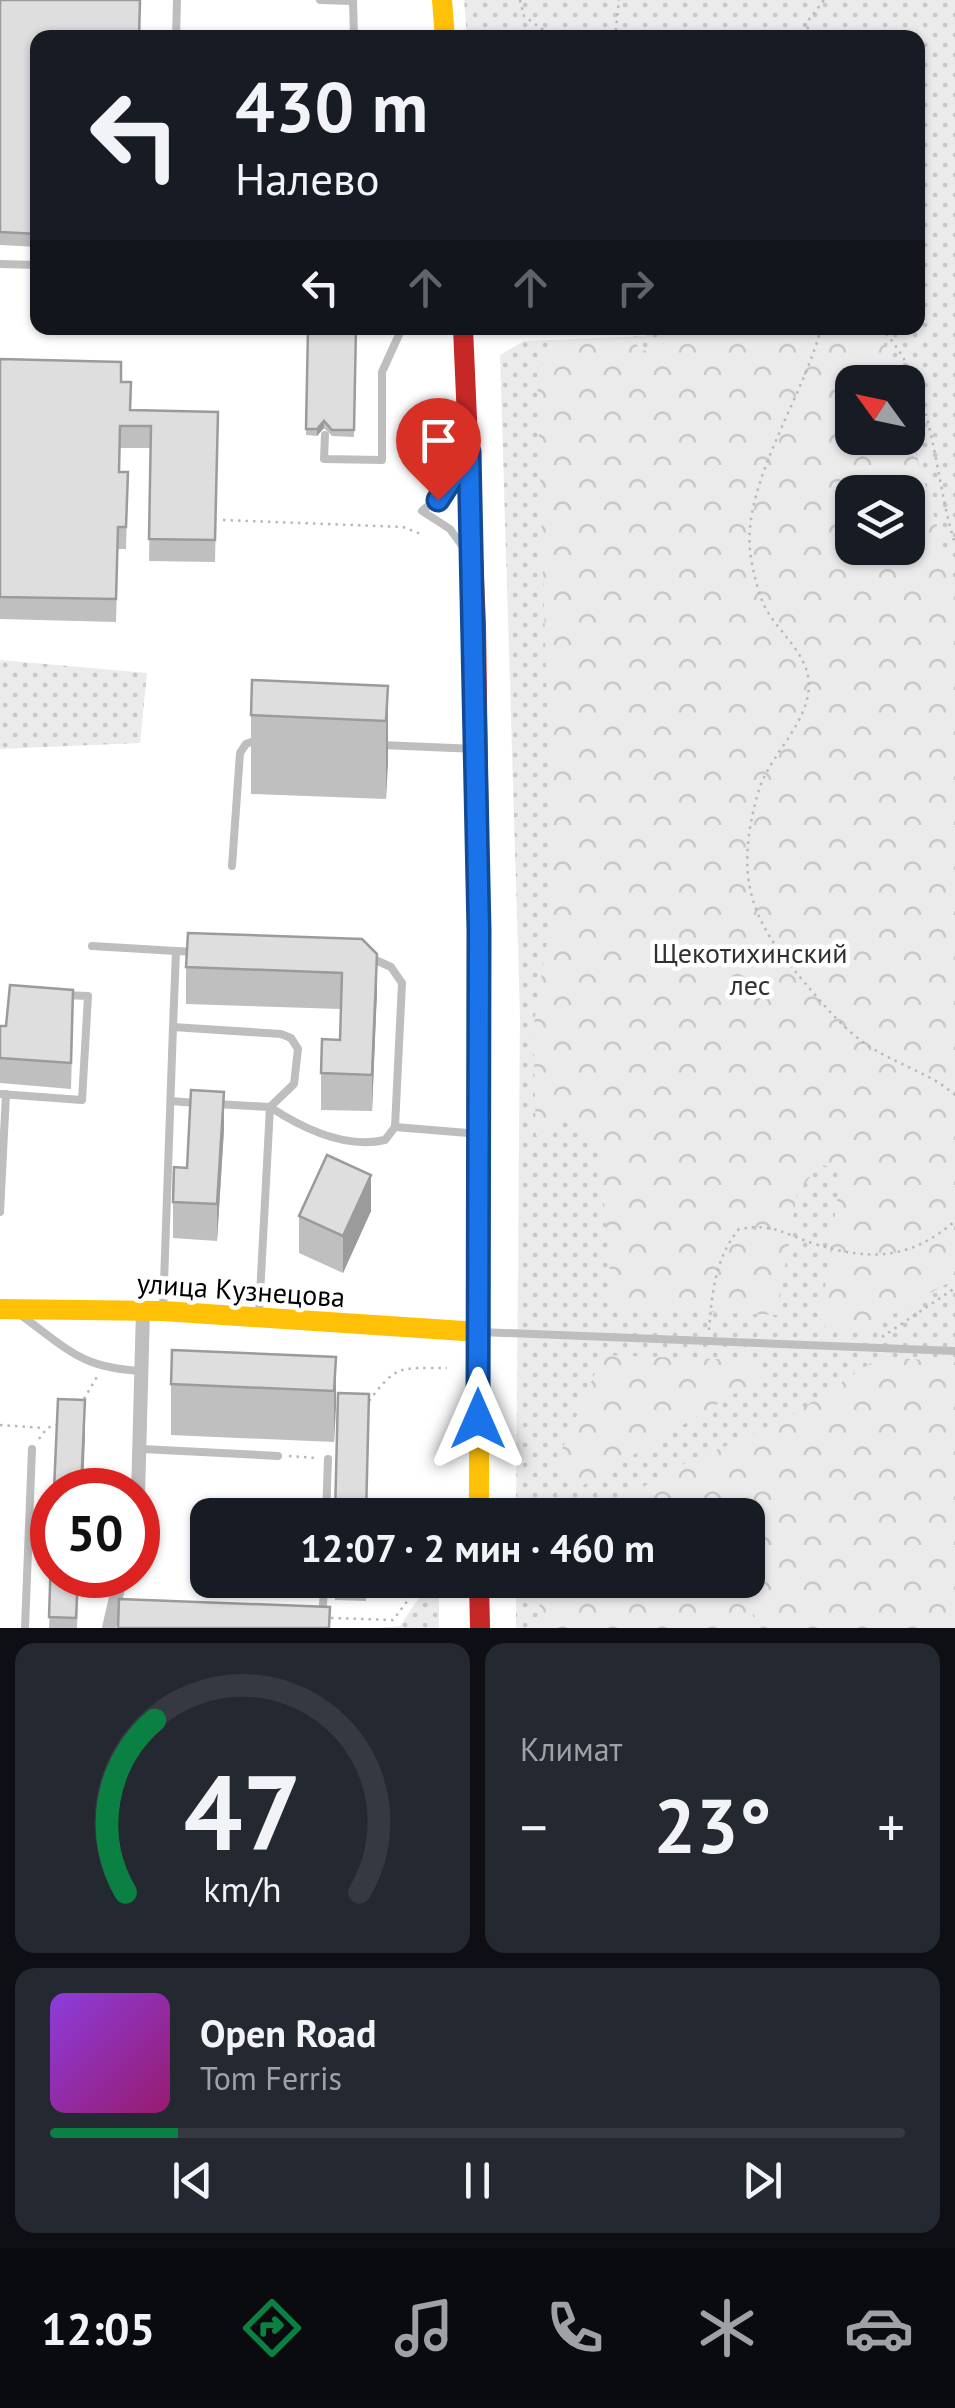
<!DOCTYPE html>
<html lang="ru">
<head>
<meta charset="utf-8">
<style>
  :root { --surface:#171b24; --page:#242831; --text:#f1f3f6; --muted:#9ea1a6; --line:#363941; --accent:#0b8043 }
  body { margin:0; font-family:"PT Sans",sans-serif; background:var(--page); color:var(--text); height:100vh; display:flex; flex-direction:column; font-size:38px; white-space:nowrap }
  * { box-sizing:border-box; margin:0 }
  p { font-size:32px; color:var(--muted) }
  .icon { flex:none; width:55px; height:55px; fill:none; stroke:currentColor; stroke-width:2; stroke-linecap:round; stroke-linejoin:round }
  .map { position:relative; height:1628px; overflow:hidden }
  .sheet { display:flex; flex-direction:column; gap:15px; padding:15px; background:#0d0f14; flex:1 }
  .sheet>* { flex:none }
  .banner { position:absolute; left:30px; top:30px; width:895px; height:305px; border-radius:20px; box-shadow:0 2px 8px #0004; background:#171b24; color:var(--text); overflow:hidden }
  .needle { width:65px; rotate:303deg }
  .buttons { position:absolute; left:835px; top:365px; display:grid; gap:20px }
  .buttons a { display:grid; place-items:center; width:90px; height:90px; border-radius:20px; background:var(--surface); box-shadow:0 2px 8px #0004; font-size:50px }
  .speed { position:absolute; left:30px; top:1468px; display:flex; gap:20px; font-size:50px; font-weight:700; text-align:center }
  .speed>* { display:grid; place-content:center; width:130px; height:130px; border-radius:50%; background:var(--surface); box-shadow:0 2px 8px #0004; line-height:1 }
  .speed .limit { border:15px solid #d22; background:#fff; color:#111 }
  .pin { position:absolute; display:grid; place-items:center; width:85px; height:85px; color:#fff; margin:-102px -42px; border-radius:50% 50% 50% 0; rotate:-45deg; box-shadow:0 0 10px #0007 }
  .pin .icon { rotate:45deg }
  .me { position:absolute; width:110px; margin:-55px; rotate:0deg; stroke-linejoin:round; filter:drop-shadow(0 0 8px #0008) }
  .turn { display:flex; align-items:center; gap:35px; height:210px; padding:0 40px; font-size:45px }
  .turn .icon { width:130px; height:130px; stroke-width:2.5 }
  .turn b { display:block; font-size:70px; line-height:85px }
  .lanes { display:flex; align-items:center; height:95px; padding:0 40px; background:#0003; justify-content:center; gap:50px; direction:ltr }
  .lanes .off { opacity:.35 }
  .big { font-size:75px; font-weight:700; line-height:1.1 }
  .sheet .card { flex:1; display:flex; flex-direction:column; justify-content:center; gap:15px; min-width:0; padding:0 35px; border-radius:20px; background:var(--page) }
  .sheet .dial { align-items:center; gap:0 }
  .dial svg { height:260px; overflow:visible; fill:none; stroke:var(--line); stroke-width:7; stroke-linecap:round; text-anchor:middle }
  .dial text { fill:var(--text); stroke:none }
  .song { display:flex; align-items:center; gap:30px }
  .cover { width:120px; height:120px; border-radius:15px; background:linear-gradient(135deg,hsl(270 70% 55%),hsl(320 70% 35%)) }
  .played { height:10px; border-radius:5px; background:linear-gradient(90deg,var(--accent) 15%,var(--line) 15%) }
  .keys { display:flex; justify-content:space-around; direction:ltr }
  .heat { display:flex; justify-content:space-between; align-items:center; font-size:55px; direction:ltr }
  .sheet .tiles { flex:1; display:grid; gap:15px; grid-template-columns:1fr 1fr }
  .card:last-child { grid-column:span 2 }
  .trip { position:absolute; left:190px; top:1498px; width:575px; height:100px; border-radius:20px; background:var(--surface); box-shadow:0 2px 8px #0004; font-weight:700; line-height:100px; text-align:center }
  .tabs { display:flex; height:160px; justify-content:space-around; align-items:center; background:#090b0e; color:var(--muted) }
  .tabs .icon { width:70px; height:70px }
  .tabs .selected { color:var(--accent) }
  .tabs b { font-size:45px; color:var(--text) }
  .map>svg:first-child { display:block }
</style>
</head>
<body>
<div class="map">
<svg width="955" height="1628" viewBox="0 0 955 1628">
  <defs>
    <pattern id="grass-dots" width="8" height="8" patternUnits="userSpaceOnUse" patternTransform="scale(2.5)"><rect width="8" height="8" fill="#ebebeb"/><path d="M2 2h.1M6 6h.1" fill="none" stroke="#c8c8c8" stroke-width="1.8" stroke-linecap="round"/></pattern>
    <pattern id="forest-crowns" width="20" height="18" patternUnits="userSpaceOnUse" patternTransform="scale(2.5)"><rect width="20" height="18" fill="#ebebeb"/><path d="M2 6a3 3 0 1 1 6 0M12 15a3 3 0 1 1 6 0" fill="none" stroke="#c8c8c8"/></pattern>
  </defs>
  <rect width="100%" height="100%" fill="#fff"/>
  <g fill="url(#grass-dots)" fill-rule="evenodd">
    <path d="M 464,0 L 955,0 L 955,1628 L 516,1628 L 516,1580 L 748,1580 L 748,1515 L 516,1515 L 520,1016 L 500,355 L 524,341 L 645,336 L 652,328 L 918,328 L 918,38 L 467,37 ZM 852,382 L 908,382 L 908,438 L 852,438 ZM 852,492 L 908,492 L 908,548 L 852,548 Z"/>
    <path d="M 0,660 L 147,673 L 140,743 L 0,749 Z"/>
    <path d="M 431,1580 L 439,1580 L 439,1628 L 378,1628 L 400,1626 Z"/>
  </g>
  <g fill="url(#forest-crowns)" fill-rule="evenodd">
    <path d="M 671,328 L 879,328 L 895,382 L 852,382 L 852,438 L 908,438 L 908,425 L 955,589 L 955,1279 L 862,1332 L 820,1326 L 841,1171 L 820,1164 L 797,1194 L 777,1315 L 613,1308 L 599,1143 L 567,1119 L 536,1136 L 533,1029 L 553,904 L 537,372 L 561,341 L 626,337 L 645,351 L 665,343 ZM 852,492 L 908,492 L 908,548 L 852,548 Z"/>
    <path d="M 603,1355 L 743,1360 L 762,1377 L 577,1489 L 556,1463 Z"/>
    <path d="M 880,1357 L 955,1362 L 955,1628 L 761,1628 L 753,1613 L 748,1628 L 540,1628 L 539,1580 L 748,1580 L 748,1515 L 623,1515 L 625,1497 L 684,1464 L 783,1421 Z"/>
  </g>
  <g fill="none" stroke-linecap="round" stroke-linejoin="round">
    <g stroke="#b9b9b9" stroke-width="2.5" stroke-dasharray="2.5 5" stroke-linecap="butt">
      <path d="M 520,0 L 524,16 L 549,34 L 583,38"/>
      <path d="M 807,27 L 818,38"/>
      <path d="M 615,38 L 619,0"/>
      <path d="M 795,38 L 824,0"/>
      <path d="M 821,328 C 805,394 743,482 750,551 C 753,571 757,591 766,609 C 781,636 815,659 808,695 C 801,732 767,758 757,796 C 735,879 750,920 805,983 C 822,1003 841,1026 863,1042 C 891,1063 930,1072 955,1095"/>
      <path d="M 881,328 C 936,386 932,471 955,544"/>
      <path d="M 223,520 L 403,527 L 421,534"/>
      <path d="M 709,1330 C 712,1293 715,1258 739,1229 C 775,1223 783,1234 815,1244 C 870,1261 910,1260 955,1221"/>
      <path d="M 882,1337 L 955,1288"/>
      <path d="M 84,1399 L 98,1375"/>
      <path d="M 369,1401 C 398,1362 401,1369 447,1368"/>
      <path d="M 0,1425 L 45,1428"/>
      <path d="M 39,1439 L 47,1428 L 59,1424"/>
      <path d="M 289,1456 L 316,1458"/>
      <path d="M 331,1618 L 393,1620 L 423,1580"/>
    </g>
    <g stroke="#bebebe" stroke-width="8">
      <path d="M 320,0 L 353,1"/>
      <path d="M 353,0 L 354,38"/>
      <path d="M 176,35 L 256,38"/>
      <path d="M 176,38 L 177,0"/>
      <path d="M 0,264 L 38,265"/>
      <path d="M 325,435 L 324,459 L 382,460 L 382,372 L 402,328"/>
      <path d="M 465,461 L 451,486 L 422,511 L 450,529 L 468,554"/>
      <path d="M 381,745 L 477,749"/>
      <path d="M 232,866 L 240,753 L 246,744 L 257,740"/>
      <path d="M 92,946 L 176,951"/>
      <path d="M 195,952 L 176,951 L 173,1027 L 281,1034 L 291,1038 L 298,1049 L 294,1084 L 270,1107 L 215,1104"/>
      <path d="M 0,1094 L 82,1100 L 88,996 L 64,995"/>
      <path d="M 171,1101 L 196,1103"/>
      <path d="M 395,1127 L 480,1134"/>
      <path d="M 0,1212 L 6,1094"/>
      <path d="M 163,1311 L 173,1027"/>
      <path d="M 259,1314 L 270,1107 C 302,1128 346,1149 385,1140 L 395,1127 L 402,983 L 391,967 L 369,957"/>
      <path d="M 22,1316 C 69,1350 81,1368 141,1371"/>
      <path d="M 480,1332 L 955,1351"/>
      <path d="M 142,1449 L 278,1456"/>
      <path d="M 326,1515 L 328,1459"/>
      <path d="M 25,1628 L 32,1449"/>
      <path d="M 321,1628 L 325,1580"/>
    </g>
    <g stroke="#bebebe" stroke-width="14">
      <path d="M 138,1495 L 143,1310"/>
      <path d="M 109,1628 L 121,1575"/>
    </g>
    <g stroke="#ffc107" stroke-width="20">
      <path d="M 442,0 L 445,38"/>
      <path d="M 0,1309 L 163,1311 L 479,1332"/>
      <path d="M 479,1515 L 480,925"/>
    </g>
    <g stroke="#c62828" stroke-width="20">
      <path d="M 463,328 L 476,624 L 480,925"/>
      <path d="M 479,1580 L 480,1628"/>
    </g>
  </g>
  <g fill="#bfbfbf">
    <path d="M 0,0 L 38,38 L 38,247 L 0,245 Z"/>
    <path d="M 308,328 L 356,328 L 354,437 L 332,436 L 324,428 L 317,436 L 306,435 Z"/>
    <path d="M 0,359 L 121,382 L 130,410 L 218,412 L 215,562 L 149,561 L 151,448 L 120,448 L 119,472 L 128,472 L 126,549 L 118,549 L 116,622 L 0,619 Z"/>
    <path d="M 388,686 L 386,799 L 251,794 L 251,715 Z"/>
    <path d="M 362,939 L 377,990 L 372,1111 L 321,1110 L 321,1073 L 340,1040 L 341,1009 L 186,1004 L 186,967 Z"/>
    <path d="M 73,1015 L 71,1089 L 0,1083 L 0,1026 L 6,1026 Z"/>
    <path d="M 224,1129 L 217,1241 L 173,1238 L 173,1202 L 187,1168 Z"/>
    <path d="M 371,1211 L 343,1273 L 299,1253 L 299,1216 Z"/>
    <path d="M 336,1357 L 334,1442 L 171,1435 L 171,1384 Z"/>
    <path d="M 52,1526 L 52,1575 L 79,1575 L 77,1628 L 49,1628 Z"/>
    <path d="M 335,1580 L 366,1580 L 366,1601 L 335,1600 Z"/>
  </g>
  <g fill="#9b9b9b">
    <path d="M 324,421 L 324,428 L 317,436 L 317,429 Z"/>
    <path d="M 388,686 L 388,764 L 386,799 L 386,721 Z"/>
    <path d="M 377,954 L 377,990 L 372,1111 L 372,1075 Z"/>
    <path d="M 224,1092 L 224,1129 L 217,1241 L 217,1204 Z"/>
    <path d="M 371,1175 L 371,1211 L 343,1273 L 343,1236 Z"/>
    <path d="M 336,1357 L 336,1408 L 334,1442 L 334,1391 Z"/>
    <path d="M 85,1400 L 85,1436 L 83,1490 L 81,1490 Z"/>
  </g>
  <g fill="#dedede" stroke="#9b9b9b" stroke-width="2.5">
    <path d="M 0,0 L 140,0 L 139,38 L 38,38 L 38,234 L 0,232 Z"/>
    <path d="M 308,328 L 356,328 L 354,430 L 332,430 L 324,421 L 317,429 L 306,429 Z"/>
    <path d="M 0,359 L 121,362 L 121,382 L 131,382 L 130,410 L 218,412 L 215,540 L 149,539 L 151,426 L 120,426 L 119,472 L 128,472 L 126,527 L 118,527 L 116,599 L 0,597 Z"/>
    <path d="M 252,680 L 388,686 L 386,721 L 251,715 Z"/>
    <path d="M 188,933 L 362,939 L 377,954 L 372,1075 L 321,1073 L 322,1039 L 340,1040 L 342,973 L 186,967 Z"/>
    <path d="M 10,985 L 73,990 L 71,1063 L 0,1058 L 0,1026 L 6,1026 Z"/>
    <path d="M 191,1090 L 224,1092 L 217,1204 L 173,1202 L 174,1167 L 187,1168 Z"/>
    <path d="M 327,1155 L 371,1175 L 343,1236 L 299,1216 Z"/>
    <path d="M 172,1350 L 336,1357 L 334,1391 L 171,1384 Z"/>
    <path d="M 338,1393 L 369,1394 L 366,1515 L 335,1515 Z"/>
    <path d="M 58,1399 L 85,1400 L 81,1490 L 54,1490 Z"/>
    <path d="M 237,1508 L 263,1510 L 263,1515 L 237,1515 Z"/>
    <path d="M 52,1526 L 52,1575 L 78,1575 L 76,1618 L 49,1617 Z"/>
    <path d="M 119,1599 L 330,1607 L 329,1628 L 118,1628 Z"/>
  </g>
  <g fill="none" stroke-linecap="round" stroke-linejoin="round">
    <defs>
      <path id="route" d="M 438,500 L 469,452 L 479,931 L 478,1419"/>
    </defs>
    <use href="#route" stroke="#114b97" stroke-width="25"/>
    <use href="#route" stroke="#1a73e8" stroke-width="18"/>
  </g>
  <g text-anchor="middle" stroke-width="9" stroke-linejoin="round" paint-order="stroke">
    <g font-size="28" fill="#313131" stroke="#fff">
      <text x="750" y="963">Щекотихинский<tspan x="750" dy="32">лес</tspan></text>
    </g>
    <g font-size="28" fill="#000" stroke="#fff">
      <text transform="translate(241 1290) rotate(4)" y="10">улица Кузнецова</text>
    </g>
  </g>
</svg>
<div class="buttons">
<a><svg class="needle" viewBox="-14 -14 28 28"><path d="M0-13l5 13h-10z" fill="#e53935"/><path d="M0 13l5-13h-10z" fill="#9ea1a6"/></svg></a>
<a><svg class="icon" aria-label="layers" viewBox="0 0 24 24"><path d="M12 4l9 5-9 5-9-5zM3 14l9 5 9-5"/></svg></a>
</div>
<div class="speed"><div class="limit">50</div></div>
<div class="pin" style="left:438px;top:500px;background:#d93025"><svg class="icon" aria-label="arrive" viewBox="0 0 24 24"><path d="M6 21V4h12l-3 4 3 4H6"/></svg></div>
<svg class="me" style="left:478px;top:1419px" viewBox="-20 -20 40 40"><path d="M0-17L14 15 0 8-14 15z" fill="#1a73e8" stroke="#fff" stroke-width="4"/></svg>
<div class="trip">12:07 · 2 мин · 460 m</div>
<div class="banner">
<div class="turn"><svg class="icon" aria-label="left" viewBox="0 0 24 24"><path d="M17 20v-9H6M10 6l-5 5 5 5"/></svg><div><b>430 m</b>Налево</div></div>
<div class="lanes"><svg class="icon" aria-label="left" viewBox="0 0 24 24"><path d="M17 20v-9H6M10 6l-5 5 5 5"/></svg><svg class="icon off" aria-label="ahead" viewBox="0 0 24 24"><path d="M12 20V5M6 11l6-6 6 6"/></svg><svg class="icon off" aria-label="ahead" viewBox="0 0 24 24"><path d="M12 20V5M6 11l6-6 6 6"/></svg><svg class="icon off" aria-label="right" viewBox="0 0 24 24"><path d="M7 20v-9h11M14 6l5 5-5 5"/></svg></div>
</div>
</div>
<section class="sheet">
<div class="tiles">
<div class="card dial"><svg viewBox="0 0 100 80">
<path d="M14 69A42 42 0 1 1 86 69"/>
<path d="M14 69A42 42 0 0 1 23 16" stroke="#0b8043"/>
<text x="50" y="56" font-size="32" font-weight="700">47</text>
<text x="50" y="72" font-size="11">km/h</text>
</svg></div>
<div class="card"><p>Климат</p>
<div class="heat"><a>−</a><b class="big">23°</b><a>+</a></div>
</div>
<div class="card">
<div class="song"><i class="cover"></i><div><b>Open Road</b><p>Tom Ferris</p></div></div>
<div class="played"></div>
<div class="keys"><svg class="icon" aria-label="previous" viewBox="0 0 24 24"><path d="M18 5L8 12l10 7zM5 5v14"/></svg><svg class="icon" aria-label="pause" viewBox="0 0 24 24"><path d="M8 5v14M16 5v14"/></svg><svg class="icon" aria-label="next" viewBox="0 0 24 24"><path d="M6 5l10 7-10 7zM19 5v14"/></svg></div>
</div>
</div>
</section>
<nav class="tabs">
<b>12:05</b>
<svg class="icon selected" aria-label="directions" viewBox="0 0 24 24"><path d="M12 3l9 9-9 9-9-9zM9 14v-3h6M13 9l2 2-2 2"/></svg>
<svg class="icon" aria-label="music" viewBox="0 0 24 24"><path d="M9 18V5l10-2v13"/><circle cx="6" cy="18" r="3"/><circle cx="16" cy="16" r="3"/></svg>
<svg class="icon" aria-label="phone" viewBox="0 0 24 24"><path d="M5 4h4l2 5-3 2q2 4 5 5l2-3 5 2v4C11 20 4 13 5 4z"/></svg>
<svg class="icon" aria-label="climate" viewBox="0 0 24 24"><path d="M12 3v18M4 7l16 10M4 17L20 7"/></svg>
<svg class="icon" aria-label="car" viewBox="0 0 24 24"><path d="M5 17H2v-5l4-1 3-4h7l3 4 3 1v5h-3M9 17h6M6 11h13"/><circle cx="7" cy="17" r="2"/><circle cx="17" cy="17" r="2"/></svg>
</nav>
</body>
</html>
